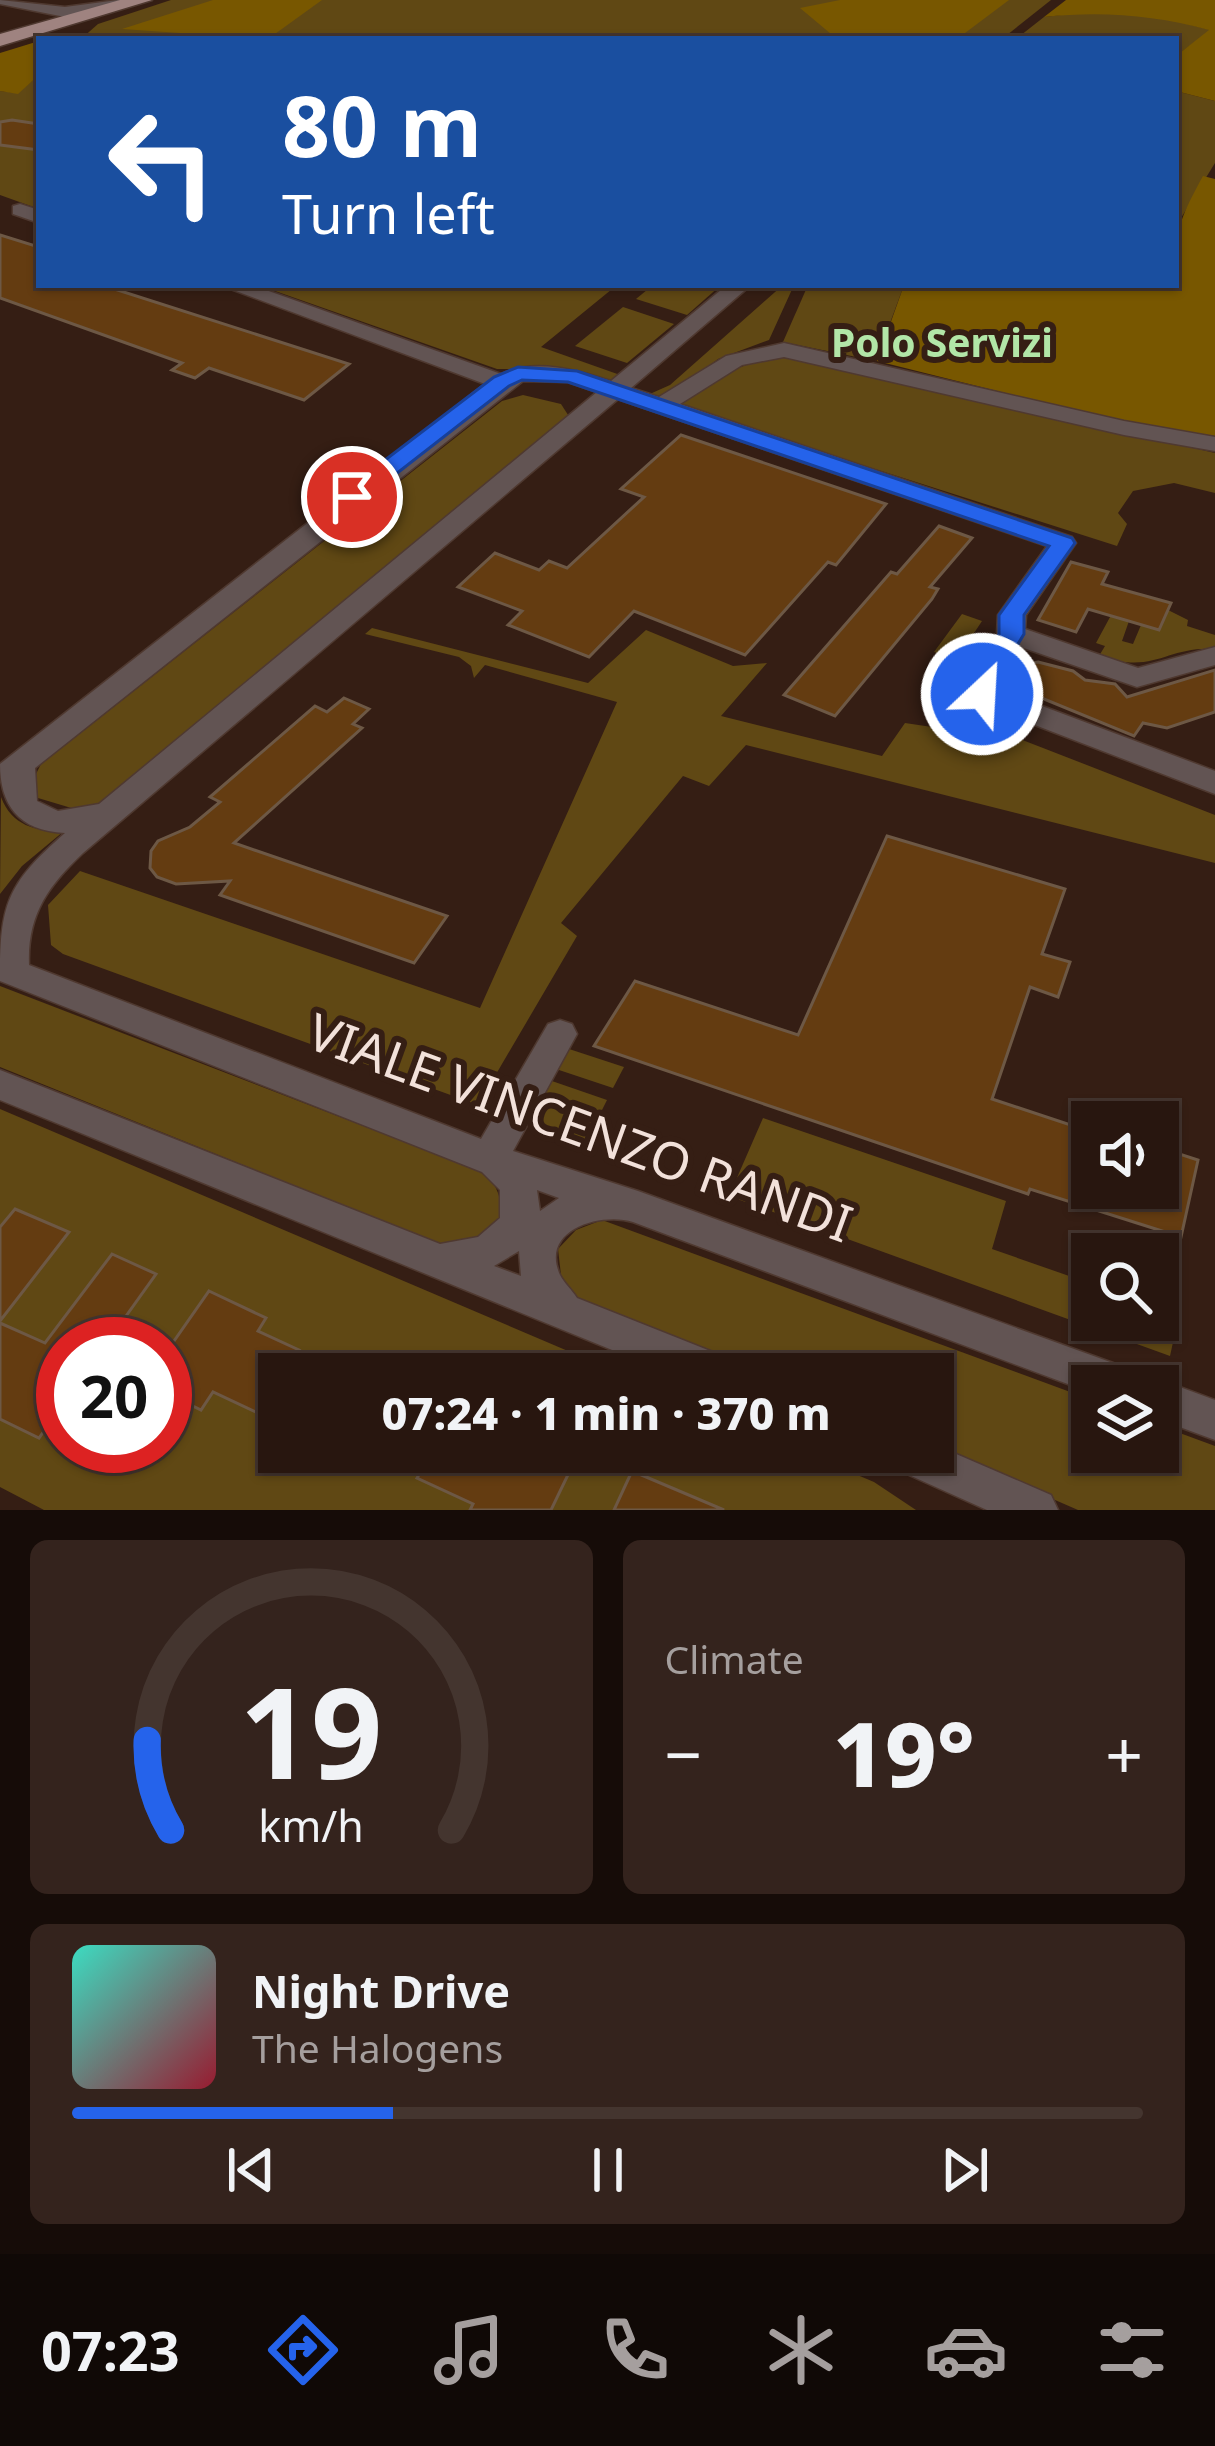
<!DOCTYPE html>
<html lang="en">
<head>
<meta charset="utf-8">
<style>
  :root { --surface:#28160f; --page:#34231d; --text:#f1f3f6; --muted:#a59f9e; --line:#44352f; --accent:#2563eb }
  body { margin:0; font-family:"Noto Sans",sans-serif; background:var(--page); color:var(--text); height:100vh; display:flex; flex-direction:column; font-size:45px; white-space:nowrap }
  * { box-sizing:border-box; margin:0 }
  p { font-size:39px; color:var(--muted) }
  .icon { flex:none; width:66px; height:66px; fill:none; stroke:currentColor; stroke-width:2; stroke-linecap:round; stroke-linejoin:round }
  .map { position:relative; height:1510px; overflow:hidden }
  .panel { display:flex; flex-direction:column; gap:30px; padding:30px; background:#160c08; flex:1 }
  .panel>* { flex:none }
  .banner { position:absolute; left:36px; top:36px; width:1143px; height:252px; border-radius:0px; box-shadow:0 3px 9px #0004,0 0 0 3px var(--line); background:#1a4fa0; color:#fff; overflow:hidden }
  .fabs { position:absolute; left:1071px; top:1101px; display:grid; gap:24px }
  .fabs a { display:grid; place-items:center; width:108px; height:108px; border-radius:0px; background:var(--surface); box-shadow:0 3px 9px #0004,0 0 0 3px var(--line); font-size:60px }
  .speed { position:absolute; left:36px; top:1317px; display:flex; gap:24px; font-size:60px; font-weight:700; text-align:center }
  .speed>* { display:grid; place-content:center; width:156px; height:156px; border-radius:50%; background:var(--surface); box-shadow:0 3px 9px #0004,0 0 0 3px var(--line); line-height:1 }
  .speed .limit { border:18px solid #d22; background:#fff; color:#111 }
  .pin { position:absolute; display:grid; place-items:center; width:102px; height:102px; color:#fff; margin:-51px; border:6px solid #fff; border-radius:50%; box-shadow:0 3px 12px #0007 }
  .me { position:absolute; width:132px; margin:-66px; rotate:25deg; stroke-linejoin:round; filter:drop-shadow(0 0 9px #0008) }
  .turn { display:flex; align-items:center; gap:42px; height:252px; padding:0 48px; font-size:54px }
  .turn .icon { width:156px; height:156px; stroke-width:2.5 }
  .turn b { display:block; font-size:84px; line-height:102px }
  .big { font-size:90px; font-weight:800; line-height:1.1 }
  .panel .widget { flex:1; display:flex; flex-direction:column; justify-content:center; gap:18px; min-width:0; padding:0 42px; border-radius:18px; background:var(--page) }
  .panel .dial { align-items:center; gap:0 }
  .dial svg { height:312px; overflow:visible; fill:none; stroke:var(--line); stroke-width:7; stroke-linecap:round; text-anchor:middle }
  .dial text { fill:var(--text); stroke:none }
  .song { display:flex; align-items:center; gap:36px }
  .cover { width:144px; height:144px; border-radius:18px; background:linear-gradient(135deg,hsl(170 70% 55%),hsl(350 70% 35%)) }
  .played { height:12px; border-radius:6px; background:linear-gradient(90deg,var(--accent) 30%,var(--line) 30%) }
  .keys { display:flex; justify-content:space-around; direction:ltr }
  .heat { display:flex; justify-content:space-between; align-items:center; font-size:66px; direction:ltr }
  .panel .tiles { flex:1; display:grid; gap:30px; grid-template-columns:1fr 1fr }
  .widget:last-child { grid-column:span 2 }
  .trip { position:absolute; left:258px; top:1353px; width:696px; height:120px; border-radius:0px; background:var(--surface); box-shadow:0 3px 9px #0004,0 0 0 3px var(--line); font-weight:800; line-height:120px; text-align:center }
  .tabs { display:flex; height:192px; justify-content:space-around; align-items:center; background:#100906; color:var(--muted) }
  .tabs .icon { width:84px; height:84px }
  .tabs .active { color:var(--accent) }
  .tabs b { font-size:54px; color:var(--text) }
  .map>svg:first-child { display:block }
</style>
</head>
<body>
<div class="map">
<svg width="1215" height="1510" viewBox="0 0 1215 1510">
  <rect width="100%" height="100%" fill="#351e14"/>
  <g fill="#604814" fill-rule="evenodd">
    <path d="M 171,0 L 1051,0 L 1002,39 L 81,39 L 98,24 Z"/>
    <path d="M 1087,12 L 1160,17 L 1211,30 L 1176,56 L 1176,39 L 1016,39 L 1044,17 Z"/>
    <path d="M 39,75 L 39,209 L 0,195 L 0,91 L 18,93 Z"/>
    <path d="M 1176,91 L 1215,101 L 1215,163 L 1176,226 Z"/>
    <path d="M 258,285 L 617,285 L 541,347 L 623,376 L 612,385 L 552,369 L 497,369 Z"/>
    <path d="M 653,285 L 721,285 L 687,315 L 636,299 Z"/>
    <path d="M 783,285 L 794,285 L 769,340 L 718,359 L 662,402 L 643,397 L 670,385 Z"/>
    <path d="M 808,285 L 904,285 L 876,361 L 783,342 Z"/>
    <path d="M 623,307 L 674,324 L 627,363 L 575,346 Z"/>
    <path d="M 790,355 L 1215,453 L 1215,493 L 1174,483 L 1133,491 L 1118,513 L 1127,524 L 1117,546 L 674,405 C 712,379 743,360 790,355 Z"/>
    <path d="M 523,395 L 561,404 L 570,418 L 100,804 L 78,810 L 38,798 L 35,776 L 41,764 L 502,401 Z"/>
    <path d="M 1116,606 L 1121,607 L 1117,618 L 1129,621 L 1122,641 L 1133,644 L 1141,625 L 1159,630 L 1168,610 L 1188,620 L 1187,626 L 1215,635 L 1215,649 C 1165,646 1156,675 1099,656 L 1105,646 L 1096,643 Z"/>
    <path d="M 962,614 L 982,621 L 947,674 L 960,698 L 948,701 L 953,693 L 938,687 L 944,677 L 937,673 L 948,657 L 934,652 Z"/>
    <path d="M 372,628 L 588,683 L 646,630 L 733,666 L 767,663 L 721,716 L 882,756 L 905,723 L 932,727 L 974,721 L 1215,815 L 1215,863 L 746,745 L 709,786 L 683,776 L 561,923 L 577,936 L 478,1105 L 63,954 L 51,945 L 48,905 L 80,871 L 480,1008 L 617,702 L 485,665 L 474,678 L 471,666 L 459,657 L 365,634 Z"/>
    <path d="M 1,797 C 12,826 35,831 64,831 L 22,866 L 0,894 Z"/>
    <path d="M 0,986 L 488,1174 C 519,1221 490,1240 444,1246 L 0,1067 Z"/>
    <path d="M 566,1048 L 624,1067 L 613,1088 L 556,1069 Z"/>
    <path d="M 549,1080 L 607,1100 L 584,1146 L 525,1125 Z"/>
    <path d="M 0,1109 L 622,1374 L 279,1374 L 279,1452 L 803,1452 L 874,1482 L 916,1510 L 44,1510 L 0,1487 ZM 63,1344 L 165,1344 L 165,1446 L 63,1446 Z"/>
    <path d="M 763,1118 L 1006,1201 L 992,1249 L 1092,1284 L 1092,1320 L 1158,1320 L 1158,1308 L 1179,1315 L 1170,1356 L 729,1196 Z"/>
    <path d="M 602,1220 L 1092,1400 L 1092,1452 L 1158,1452 L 1158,1425 L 1215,1446 L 1215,1510 L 1078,1510 L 933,1447 L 933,1374 L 759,1374 L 575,1297 L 561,1275 L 558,1249 L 576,1230 Z"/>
  </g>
  <g fill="#785700">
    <path d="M 213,0 L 322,0 L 268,39 L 122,29 Z"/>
    <path d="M 840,0 L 1009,0 L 957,39 L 837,39 L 800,8 Z"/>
    <path d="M 1066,0 L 1215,0 L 1215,101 L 1176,91 L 1176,56 L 1209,30 C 1154,15 1101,11 1044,17 Z"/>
    <path d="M 39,41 L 39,75 L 18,94 L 0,91 L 0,53 Z"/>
    <path d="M 1203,176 L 1215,179 L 1215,436 L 1121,422 L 877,361 L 904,285 L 1176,285 C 1176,233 1175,227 1203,176 Z"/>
  </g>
  <g fill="#643c11" stroke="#6d5845" stroke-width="3">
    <path d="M 12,120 L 39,124 L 39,150 L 0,145 L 0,122 Z"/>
    <path d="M 0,235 L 39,247 L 39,285 L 102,285 L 349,364 L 304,400 L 209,368 L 195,378 L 172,370 L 182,363 L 0,298 Z"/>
    <path d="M 681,435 L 886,504 L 836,565 L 828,562 L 745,655 L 634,611 L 589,657 L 508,625 L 522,611 L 458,587 L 495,553 L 539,570 L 549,561 L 567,568 L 644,497 L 621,489 Z"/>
    <path d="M 939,526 L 972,538 L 930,587 L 938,589 L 932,599 L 835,716 L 784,695 L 891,572 L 897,574 Z"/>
    <path d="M 1071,562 L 1108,572 L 1102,584 L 1171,603 L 1159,630 L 1088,609 L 1076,632 L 1038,620 Z"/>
    <path d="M 1038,662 L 1073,671 L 1085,680 L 1115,684 L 1127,697 L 1215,670 L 1215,712 L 1167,728 L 1143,723 L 1134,736 L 1017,688 L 1024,679 L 1010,673 L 1013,666 Z"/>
    <path d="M 344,698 L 369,709 L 353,724 L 362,728 L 234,843 L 447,916 L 414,963 L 220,895 L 230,881 L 176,884 L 157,877 L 150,868 L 151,851 L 158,841 L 190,827 L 220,802 L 210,797 L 315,706 L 327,712 Z"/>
    <path d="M 887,836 L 1065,889 L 1042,954 L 1070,962 L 1058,997 L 1030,987 L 992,1099 L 1092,1132 L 1092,1188 L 1158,1188 L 1158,1147 L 1198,1160 L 1181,1237 L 1030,1189 L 1028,1194 L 594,1046 L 635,981 L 798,1035 Z"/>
    <path d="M 15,1209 L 69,1232 L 0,1321 L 0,1227 Z"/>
    <path d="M 112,1254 L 156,1274 L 106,1344 L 63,1344 L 63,1404 L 39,1438 L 0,1419 L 0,1323 L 45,1343 Z"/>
    <path d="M 209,1291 L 266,1318 L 258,1331 L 299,1350 L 279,1374 L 258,1413 L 213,1392 L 201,1410 L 165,1392 L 165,1354 Z"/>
    <path d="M 432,1452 L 579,1452 L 551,1510 L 470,1510 L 473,1504 L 417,1478 Z"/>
    <path d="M 632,1471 L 724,1510 L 614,1510 Z"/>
  </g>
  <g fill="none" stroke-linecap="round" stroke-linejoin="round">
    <defs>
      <g id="minor">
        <path d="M 0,0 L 65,7 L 118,0 L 134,4 L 65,17 L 0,4 Z"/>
        <path d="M 20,204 L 39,210 L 39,223 L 13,214 L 13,206 Z"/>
        <path d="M 220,285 L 252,285 L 501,374 C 535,358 577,370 611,381 L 727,285 L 751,285 L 631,388 L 659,397 L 726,356 L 784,343 L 1124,421 L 1215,437 L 1215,451 L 1124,435 L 784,357 L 742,365 L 680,404 L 1072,537 L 1076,543 L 1026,615 L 1025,629 L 1138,668 L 1215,647 L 1215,665 L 1137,687 L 1018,646 L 997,689 L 1215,771 L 1215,794 L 972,701 L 968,694 L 972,675 L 997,634 L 998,615 L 1047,546 L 618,399 L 83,853 C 48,886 27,915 29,965 L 481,1139 L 548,1024 L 560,1020 L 572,1024 L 577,1034 L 513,1151 L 638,1191 L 1124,1367 L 1139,1372 L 1144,1385 L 1158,1379 L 1215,1400 L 1215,1440 L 1158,1419 L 1158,1386 L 1092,1386 L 1092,1393 L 633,1222 C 602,1212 539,1229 560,1275 C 564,1283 572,1290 577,1298 L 733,1360 L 739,1374 L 671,1374 L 0,1100 L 0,1070 L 440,1244 L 478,1237 L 500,1218 L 500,1190 L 482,1172 L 0,981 C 0,904 6,885 65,833 C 18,831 0,804 0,764 L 485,384 ZM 523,381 L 568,382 L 597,392 L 99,804 L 58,811 L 37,801 L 35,768 ZM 537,1190 L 559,1198 L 540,1211 ZM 519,1251 L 521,1276 L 494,1266 Z"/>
        <path d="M 933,1444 L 1051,1495 L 1058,1510 L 987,1510 L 889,1466 L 883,1452 L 933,1452 Z"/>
      </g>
      <path id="major" d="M 120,0 L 152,0 L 0,46 L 0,34 Z"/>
    </defs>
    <use href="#minor" stroke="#4f3930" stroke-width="3"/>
    <use href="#major" stroke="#4f3930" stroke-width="3"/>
    <use href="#minor" fill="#625453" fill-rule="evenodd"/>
    <use href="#major" fill="#9f8380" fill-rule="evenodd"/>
  </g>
  <path fill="#2563eb" stroke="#184099" stroke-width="3" d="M 518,367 L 577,371 L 1072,538 L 1075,543 L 1024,615 L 1024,634 L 999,675 L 995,694 L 982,703 L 969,694 L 973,675 L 999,634 L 999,615 L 1049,546 L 568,382 L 522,380 L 509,386 L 360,502 L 343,502 L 343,492 L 494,377 Z"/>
  <g text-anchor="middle" stroke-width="12" stroke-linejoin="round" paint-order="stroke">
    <g font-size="39" font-weight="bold" fill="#b2e6a7" stroke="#351e14">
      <text x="942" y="357">Polo Servizi</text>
    </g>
    <g font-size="51" fill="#f2e1da" stroke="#351e14">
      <text transform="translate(580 1128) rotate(20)" y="18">VIALE VINCENZO RANDI</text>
    </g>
  </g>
</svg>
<div class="fabs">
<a><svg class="icon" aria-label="sound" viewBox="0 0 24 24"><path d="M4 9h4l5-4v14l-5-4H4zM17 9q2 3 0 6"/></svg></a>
<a><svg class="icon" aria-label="search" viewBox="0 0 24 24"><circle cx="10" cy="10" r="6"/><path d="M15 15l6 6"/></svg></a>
<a><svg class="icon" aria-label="layers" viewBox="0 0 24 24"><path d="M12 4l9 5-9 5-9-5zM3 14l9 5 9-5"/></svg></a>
</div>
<div class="speed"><div class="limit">20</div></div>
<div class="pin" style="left:352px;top:497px;background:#d93025"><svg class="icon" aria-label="arrive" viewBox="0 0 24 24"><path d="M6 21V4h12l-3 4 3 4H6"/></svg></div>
<svg class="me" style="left:982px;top:694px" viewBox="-20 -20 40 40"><circle r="17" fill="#2563eb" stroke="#fff" stroke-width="3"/><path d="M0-11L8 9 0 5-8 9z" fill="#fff"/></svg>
<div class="trip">07:24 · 1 min · 370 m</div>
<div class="banner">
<div class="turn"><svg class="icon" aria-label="left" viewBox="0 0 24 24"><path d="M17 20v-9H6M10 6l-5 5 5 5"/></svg><div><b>80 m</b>Turn left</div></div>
</div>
</div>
<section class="panel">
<div class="tiles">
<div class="widget dial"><svg viewBox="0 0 100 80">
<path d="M14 69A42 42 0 1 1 86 69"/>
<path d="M14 69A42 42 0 0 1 8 46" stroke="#2563eb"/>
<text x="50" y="56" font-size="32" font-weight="700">19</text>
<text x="50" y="72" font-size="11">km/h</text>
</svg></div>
<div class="widget"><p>Climate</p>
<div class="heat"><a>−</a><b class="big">19°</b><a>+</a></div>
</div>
<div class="widget">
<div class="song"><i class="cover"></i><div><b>Night Drive</b><p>The Halogens</p></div></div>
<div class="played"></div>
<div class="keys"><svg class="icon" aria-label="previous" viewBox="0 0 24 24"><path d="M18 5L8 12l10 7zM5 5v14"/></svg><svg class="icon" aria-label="pause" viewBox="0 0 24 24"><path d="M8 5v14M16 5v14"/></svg><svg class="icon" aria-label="next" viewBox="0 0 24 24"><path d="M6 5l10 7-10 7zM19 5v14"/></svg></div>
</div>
</div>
</section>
<nav class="tabs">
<b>07:23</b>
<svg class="icon active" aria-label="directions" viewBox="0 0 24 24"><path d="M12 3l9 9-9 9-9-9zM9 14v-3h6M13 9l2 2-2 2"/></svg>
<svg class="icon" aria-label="music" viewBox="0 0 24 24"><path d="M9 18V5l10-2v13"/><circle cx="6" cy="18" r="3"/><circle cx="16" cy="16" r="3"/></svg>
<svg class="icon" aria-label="phone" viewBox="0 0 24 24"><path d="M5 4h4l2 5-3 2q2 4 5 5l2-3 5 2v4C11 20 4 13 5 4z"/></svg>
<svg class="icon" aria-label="climate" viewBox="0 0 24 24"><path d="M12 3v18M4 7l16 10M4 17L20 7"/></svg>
<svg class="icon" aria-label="car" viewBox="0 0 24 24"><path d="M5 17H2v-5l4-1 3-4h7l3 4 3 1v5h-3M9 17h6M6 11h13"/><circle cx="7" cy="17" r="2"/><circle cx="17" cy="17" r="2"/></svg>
<svg class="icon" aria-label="filters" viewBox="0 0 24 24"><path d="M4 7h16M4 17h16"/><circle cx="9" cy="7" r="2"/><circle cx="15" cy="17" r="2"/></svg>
</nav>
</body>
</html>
